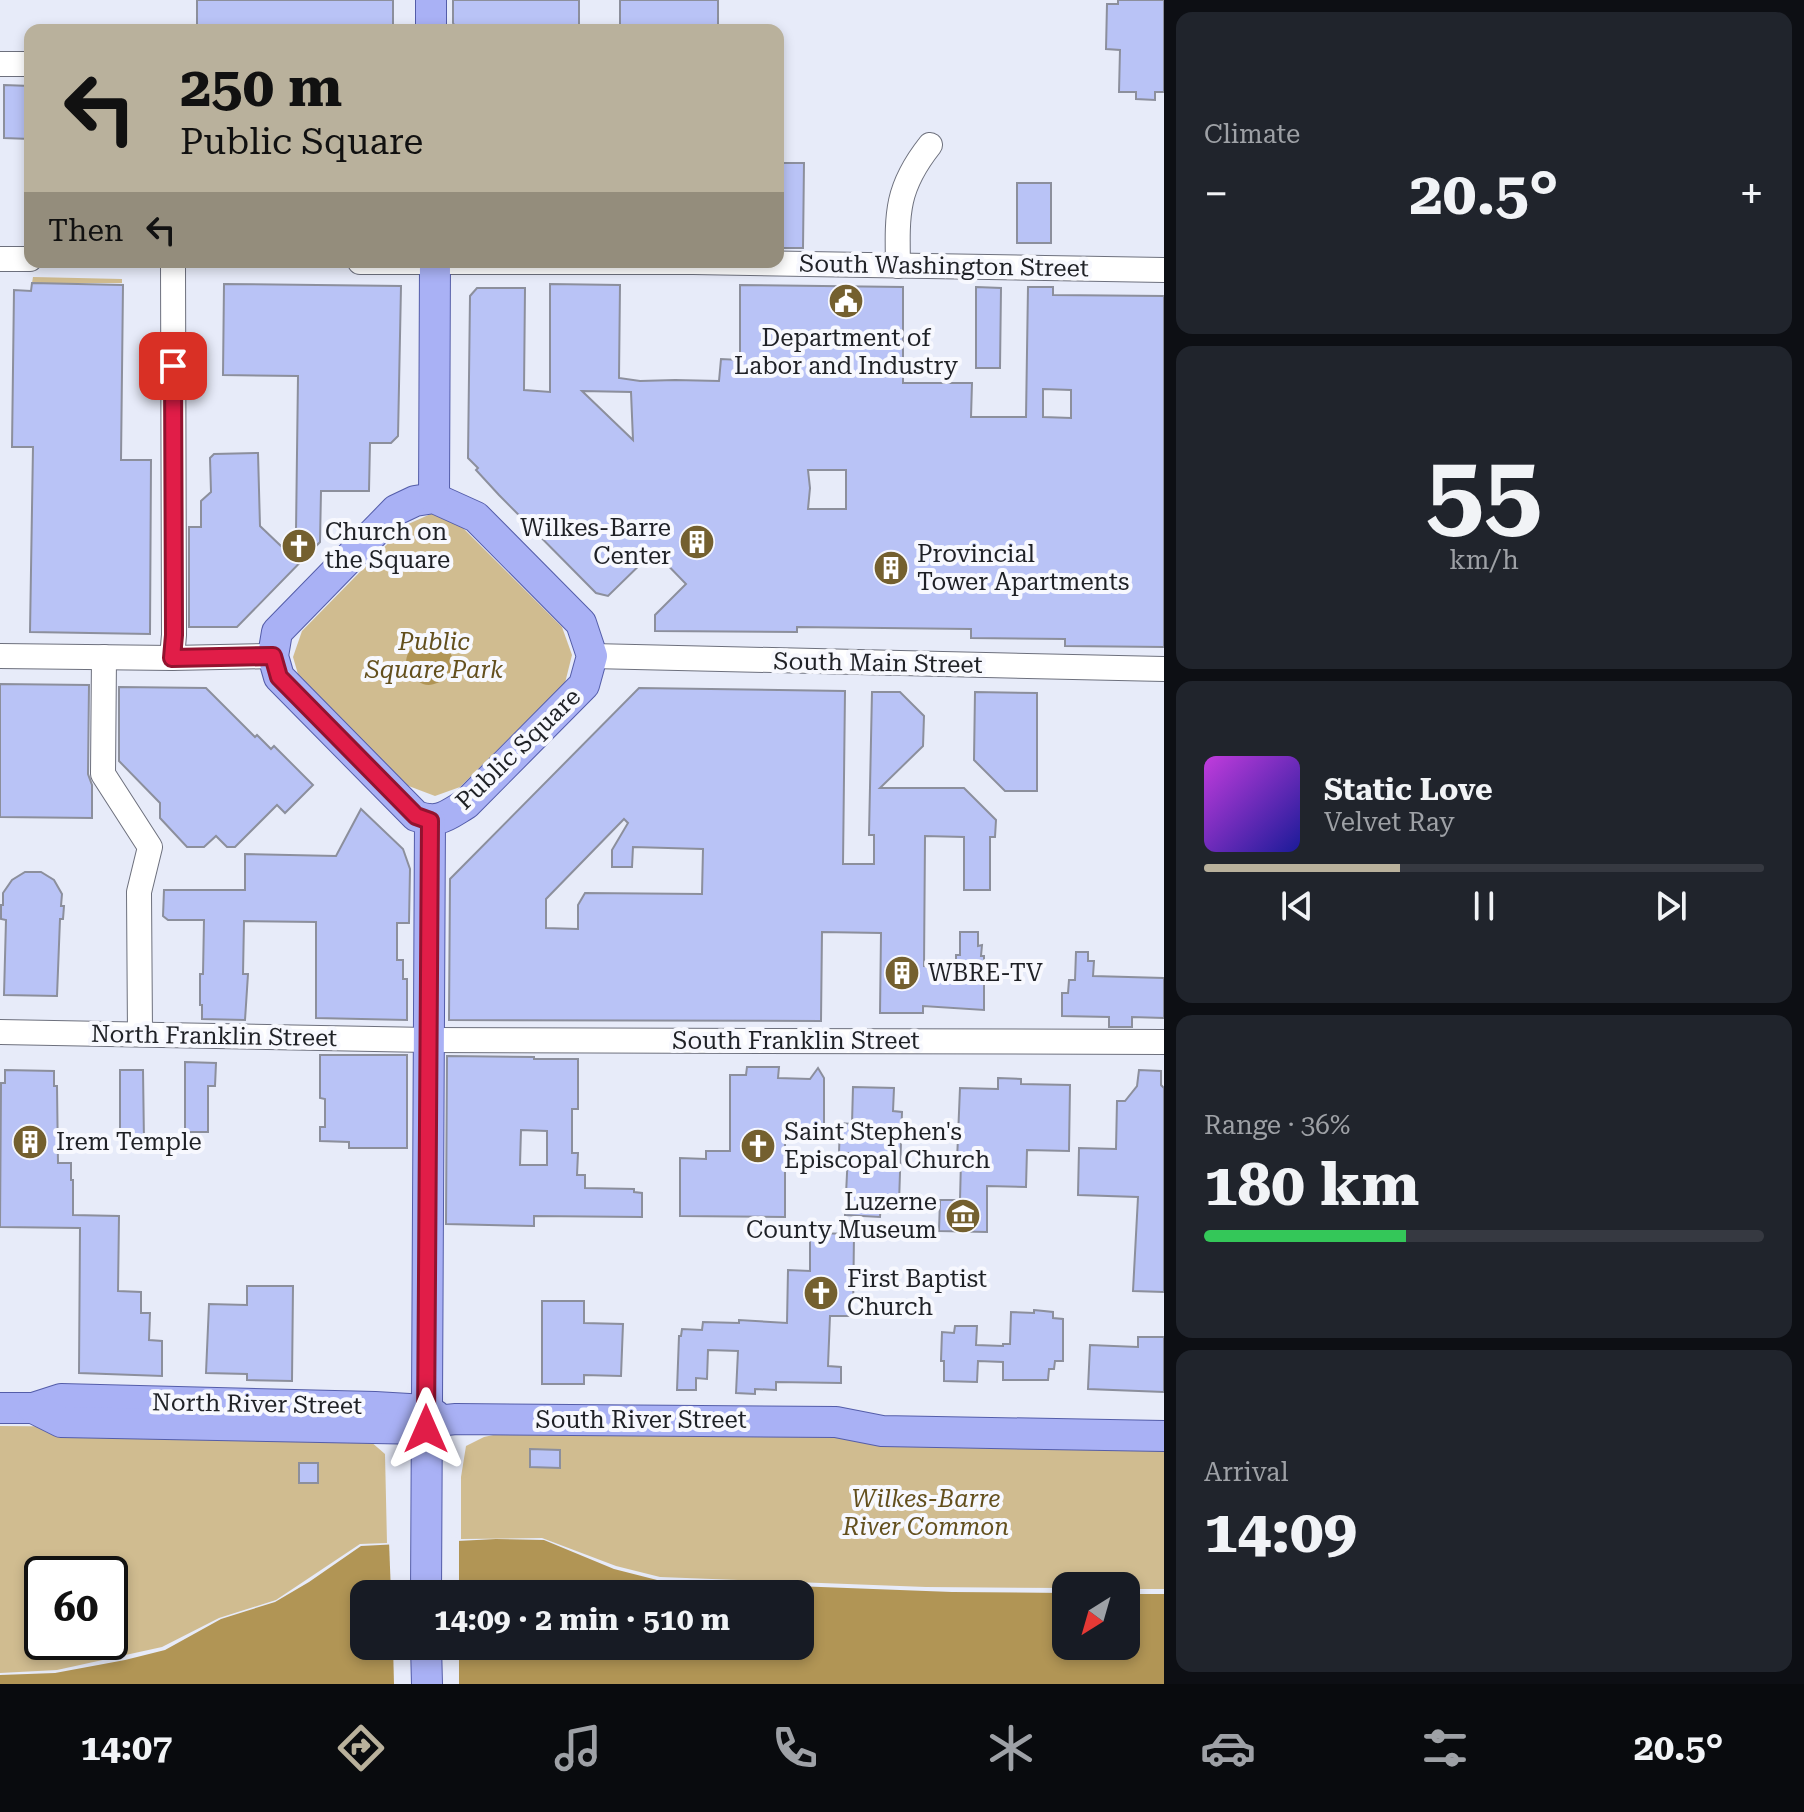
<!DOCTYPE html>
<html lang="en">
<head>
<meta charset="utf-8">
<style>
  :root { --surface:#171b24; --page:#20242c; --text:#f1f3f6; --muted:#9ea1a6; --line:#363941; --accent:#b9b19c }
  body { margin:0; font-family:"Roboto Serif",serif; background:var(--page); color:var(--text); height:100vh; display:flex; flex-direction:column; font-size:30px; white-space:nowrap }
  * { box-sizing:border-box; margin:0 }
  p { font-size:26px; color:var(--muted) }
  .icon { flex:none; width:44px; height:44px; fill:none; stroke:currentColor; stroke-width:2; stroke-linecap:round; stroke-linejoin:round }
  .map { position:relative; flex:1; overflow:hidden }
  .sheet { display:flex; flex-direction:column; gap:12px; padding:12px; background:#0d0f14; width:640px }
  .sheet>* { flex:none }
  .guide { position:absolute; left:24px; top:24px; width:760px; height:244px; border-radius:16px; box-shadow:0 4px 12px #0003; background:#b9b19c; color:#111; overflow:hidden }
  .needle { width:52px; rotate:217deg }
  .tools { position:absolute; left:1052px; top:1572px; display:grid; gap:16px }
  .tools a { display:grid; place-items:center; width:88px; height:88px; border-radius:16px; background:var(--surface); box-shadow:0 4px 12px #0003; font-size:40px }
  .speed { position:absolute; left:24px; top:1556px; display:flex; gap:16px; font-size:40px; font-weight:700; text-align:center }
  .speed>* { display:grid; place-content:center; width:104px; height:104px; border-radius:50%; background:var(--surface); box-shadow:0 4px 12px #0003; line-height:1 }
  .speed .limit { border:4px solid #111; border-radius:12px; background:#fff; color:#111 }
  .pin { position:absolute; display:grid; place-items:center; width:68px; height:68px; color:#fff; margin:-34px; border-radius:16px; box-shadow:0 4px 12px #0006 }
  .me { position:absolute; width:88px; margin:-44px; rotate:0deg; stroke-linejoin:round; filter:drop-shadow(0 0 6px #0008) }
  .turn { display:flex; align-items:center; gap:28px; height:168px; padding:0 24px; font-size:36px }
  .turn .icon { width:104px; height:104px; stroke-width:2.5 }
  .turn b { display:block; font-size:56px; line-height:68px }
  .then { display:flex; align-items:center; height:76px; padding:0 24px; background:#0003; gap:16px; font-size:30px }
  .big { font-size:60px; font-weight:700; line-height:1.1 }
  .sheet .tile { flex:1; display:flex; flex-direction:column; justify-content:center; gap:12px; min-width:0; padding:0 28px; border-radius:16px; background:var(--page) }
  .sheet .dial { align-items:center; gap:0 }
  .dial b { font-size:104px; line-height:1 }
  .song { display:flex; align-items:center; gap:24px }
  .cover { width:96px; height:96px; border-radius:12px; background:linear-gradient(135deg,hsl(290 70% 55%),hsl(240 70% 35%)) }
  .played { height:8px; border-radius:4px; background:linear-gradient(90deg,var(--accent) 35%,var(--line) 35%) }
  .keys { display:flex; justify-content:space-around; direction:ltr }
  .heat { display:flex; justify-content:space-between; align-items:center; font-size:44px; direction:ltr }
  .charge { height:12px; border-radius:6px; background:linear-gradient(90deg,#34c759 36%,var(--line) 0) }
  .trip { position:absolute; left:350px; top:1580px; width:464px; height:80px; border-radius:16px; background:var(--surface); box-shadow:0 4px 12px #0003; font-weight:700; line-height:80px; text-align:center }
  .tab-bar { display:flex; height:128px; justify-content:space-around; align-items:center; background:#090b0e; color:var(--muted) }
  .tab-bar .icon { width:56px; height:56px }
  .tab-bar .selected { color:var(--accent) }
  .tab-bar b { font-size:36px; color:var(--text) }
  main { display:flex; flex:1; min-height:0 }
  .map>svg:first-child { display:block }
</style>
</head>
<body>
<main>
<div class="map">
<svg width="1164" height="1684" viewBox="0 0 1164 1684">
  <rect width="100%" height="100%" fill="#e7ebf9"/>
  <g fill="#d0bc90" fill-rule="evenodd">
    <path d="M 33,277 L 122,279 L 122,283 L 32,283 Z"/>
    <path d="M 433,513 L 460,525 L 562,627 L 572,655 L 565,683 L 460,787 L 435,796 L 406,785 L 300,681 L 293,657 L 302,631 L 406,525 Z"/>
    <path d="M 0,1426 L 120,1427 L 370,1441 L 385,1454 L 387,1543 L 360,1544 L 276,1600 L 219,1618 L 162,1647 L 57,1670 L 0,1673 ZM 42,1574 L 110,1574 L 110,1642 L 42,1642 Z"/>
    <path d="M 498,1434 L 1164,1440 L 1164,1589 L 1126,1589 L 1126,1586 L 1066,1586 L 1066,1588 L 926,1587 L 660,1577 L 616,1566 L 542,1538 L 461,1539 L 461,1477 L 466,1446 L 484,1437 Z"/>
  </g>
  <g fill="#b19555" fill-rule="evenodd">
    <path d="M 426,638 C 434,638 436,639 442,645 C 447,649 452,653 453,660 C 455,675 432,693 418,681 C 399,664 404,650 426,638 Z"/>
    <path d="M 496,1539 L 544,1540 L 614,1569 L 661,1581 L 952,1592 L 1066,1593 L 1066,1646 L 1126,1646 L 1126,1594 L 1164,1594 L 1164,1684 L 0,1684 L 0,1675 L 55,1673 L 125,1660 L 165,1650 L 221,1619 L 275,1602 L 309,1582 L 361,1546 ZM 364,1594 L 800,1594 L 800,1646 L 364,1646 Z"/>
  </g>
  <g fill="#e7ebf9">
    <path d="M 459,1537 L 459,1594 L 391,1594 L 389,1541 Z"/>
    <path d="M 393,1646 L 459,1646 L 459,1684 L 394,1684 Z"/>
  </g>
  <g fill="#b9c3f6" stroke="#8c8f9c" stroke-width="2" fill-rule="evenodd">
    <path d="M 197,0 L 393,0 L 393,30 L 281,28 L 281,30 L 197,30 Z"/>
    <path d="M 453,0 L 579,0 L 579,30 L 457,30 L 453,23 Z"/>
    <rect x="620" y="0" width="98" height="30"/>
    <path d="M 1118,0 L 1164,0 L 1164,92 L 1155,92 L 1155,100 L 1136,99 L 1136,92 L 1119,92 L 1120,50 L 1106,49 L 1107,4 L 1118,4 Z"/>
    <path d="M 4,85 L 30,86 L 30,139 L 4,138 Z"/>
    <path d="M 778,163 L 804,163 L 803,248 L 778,248 Z"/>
    <rect x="1017" y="183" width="34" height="60"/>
    <path d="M 32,283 L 123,285 L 121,460 L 151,460 L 150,634 L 30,632 L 33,447 L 12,447 L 14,290 L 31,291 Z"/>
    <path d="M 224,284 L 401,286 L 398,436 L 391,443 L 370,443 L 369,491 L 321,491 L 320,542 L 237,627 L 189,627 L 189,527 L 201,527 L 201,501 L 211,492 L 210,458 L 214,454 L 258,453 L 260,526 L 281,546 L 296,531 L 298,376 L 223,375 Z"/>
    <path d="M 550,284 L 620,285 L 619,378 L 640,381 L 675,380 L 719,381 L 721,359 L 740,360 L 740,285 L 903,287 L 903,383 L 972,383 L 971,417 L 1026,417 L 1028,287 L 1053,287 L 1053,295 L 1164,296 L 1164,647 L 1065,646 L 1065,639 L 971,638 L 971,629 L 797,627 L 797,632 L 655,631 L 655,615 L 686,584 L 654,551 L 608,596 L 596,593 L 499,495 L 476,470 L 478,468 L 468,458 L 470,296 L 477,288 L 525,288 L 524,390 L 550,392 ZM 1043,389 L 1071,390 L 1071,418 L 1043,417 ZM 582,391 L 631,392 L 633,440 ZM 808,470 L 846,470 L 846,509 L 808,509 L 810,488 Z"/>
    <path d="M 976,287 L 1001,288 L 1000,368 L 976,368 Z"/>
    <path d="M 0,684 L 89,685 L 88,774 L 92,785 L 92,818 L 0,817 Z"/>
    <path d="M 119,687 L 206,688 L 255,737 L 257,735 L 271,749 L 274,746 L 313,785 L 285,813 L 277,805 L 235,847 L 227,847 L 216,836 L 204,847 L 187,847 L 160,818 L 160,803 L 119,761 Z"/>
    <path d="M 639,688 L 845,691 L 843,864 L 874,864 L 874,835 L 869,835 L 872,692 L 900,692 L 924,716 L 923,746 L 880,788 L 964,788 L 996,820 L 995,837 L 990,837 L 990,890 L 964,890 L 964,837 L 925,836 L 924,966 L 956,968 L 956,955 L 960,955 L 960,932 L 978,932 L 978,946 L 982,945 L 981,956 L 984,956 L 984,1010 L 923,1006 L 923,1013 L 880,1013 L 881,933 L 822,932 L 821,1021 L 449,1020 L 450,879 ZM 624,819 L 628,823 L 612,850 L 612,867 L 632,867 L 633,847 L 703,849 L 702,894 L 585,893 L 578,905 L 578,929 L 546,928 L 546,899 Z"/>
    <path d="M 975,692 L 1037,693 L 1037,791 L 1005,791 L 974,760 Z"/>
    <path d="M 361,809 L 403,849 L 410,869 L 409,923 L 397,923 L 397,960 L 403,960 L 403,979 L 407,979 L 407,1020 L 316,1018 L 316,922 L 244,921 L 243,974 L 248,974 L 245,1020 L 202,1019 L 202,1005 L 200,1005 L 200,974 L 203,974 L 204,920 L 168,920 L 163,916 L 164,890 L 245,890 L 245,854 L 336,856 Z"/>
    <path d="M 25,872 L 41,872 L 54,880 L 62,894 L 61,906 L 64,906 L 63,919 L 60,919 L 57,996 L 4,995 L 6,920 L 1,919 L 1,905 L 3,905 L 3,893 L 12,880 Z"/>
    <path d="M 1076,952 L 1088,952 L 1088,961 L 1094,961 L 1093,976 L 1164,978 L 1164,1018 L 1132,1017 L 1132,1027 L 1109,1027 L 1109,1017 L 1062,1016 L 1062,993 L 1068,993 L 1069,980 L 1075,980 Z"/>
    <path d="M 320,1055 L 407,1055 L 407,1148 L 349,1148 L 349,1142 L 320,1141 L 320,1127 L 325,1127 L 325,1099 L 320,1098 Z"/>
    <path d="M 447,1056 L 534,1057 L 534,1059 L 578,1059 L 578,1109 L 572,1109 L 572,1153 L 578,1153 L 577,1175 L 585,1175 L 585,1188 L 634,1189 L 634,1192 L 642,1193 L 642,1217 L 534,1216 L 534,1226 L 446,1224 ZM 521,1130 L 547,1131 L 547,1165 L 520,1165 Z"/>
    <path d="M 185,1062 L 216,1063 L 215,1086 L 208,1086 L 208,1132 L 185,1132 Z"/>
    <path d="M 747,1067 L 779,1067 L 778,1078 L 810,1079 L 818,1068 L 824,1078 L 824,1125 L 785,1125 L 785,1217 L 680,1216 L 680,1158 L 706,1159 L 706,1151 L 730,1151 L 730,1075 L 746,1075 Z"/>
    <path d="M 5,1070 L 54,1071 L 54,1086 L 57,1086 L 58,1163 L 71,1163 L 71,1180 L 73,1180 L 73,1215 L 119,1216 L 118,1291 L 141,1292 L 141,1313 L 150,1313 L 149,1340 L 162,1341 L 162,1376 L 79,1373 L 80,1228 L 0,1227 L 1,1083 L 5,1083 Z"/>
    <path d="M 120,1070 L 143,1070 L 144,1142 L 120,1142 Z"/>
    <path d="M 1139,1070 L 1161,1071 L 1161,1085 L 1164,1088 L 1164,1292 L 1133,1291 L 1138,1197 L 1078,1195 L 1079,1148 L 1116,1149 L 1117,1101 L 1125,1101 L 1137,1086 Z"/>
    <path d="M 998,1078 L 1021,1079 L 1021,1084 L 1070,1085 L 1069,1151 L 1027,1150 L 1026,1187 L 987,1186 L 987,1232 L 939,1231 L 940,1200 L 960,1200 L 961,1161 L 957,1161 L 960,1088 L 998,1089 Z"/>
    <path d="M 853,1087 L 894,1088 L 893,1111 L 902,1112 L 899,1203 L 881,1203 L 880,1217 L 845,1215 L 848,1153 L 839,1153 L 840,1123 L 852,1124 Z"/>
    <path d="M 810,1233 L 854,1234 L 853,1316 L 830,1316 L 828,1366 L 841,1367 L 841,1383 L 776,1382 L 776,1390 L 755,1389 L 755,1394 L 736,1393 L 738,1351 L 708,1350 L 707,1379 L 696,1378 L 696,1390 L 677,1390 L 679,1336 L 681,1336 L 682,1329 L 702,1330 L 703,1322 L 739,1323 L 739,1320 L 787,1323 L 788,1270 L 810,1271 Z"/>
    <path d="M 247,1286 L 293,1286 L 292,1381 L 247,1380 L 247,1374 L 206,1373 L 209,1304 L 247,1305 Z"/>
    <path d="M 542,1301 L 584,1301 L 584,1323 L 623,1324 L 621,1376 L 584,1375 L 584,1384 L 542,1384 Z"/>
    <path d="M 1034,1310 L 1053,1312 L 1053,1318 L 1063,1319 L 1063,1361 L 1055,1361 L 1054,1369 L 1049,1369 L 1048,1380 L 1003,1380 L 1003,1362 L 978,1361 L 977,1382 L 944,1381 L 944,1361 L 941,1361 L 942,1332 L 954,1333 L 955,1326 L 977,1326 L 976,1345 L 1003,1346 L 1003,1344 L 1010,1344 L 1011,1312 L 1034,1313 Z"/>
    <path d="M 1138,1337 L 1164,1337 L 1164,1392 L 1088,1389 L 1090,1345 L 1138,1347 Z"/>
    <path d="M 530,1449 L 560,1450 L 560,1468 L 530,1467 Z"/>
    <rect x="299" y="1463" width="19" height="20"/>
  </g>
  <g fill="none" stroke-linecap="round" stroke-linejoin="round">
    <defs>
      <g id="minor">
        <path d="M 0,64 L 30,64"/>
        <path d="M 0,259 L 30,259"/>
        <path d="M 360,262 L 693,262 L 1164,270"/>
        <path d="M 898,266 C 897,213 896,188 930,145"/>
        <path d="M 0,656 L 172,658 L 273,656"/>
        <path d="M 592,656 L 1164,669"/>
        <path d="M 104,657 L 103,774 L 150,847 L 139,892 L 140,1034"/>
        <path d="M 172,658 L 174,635 L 173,262"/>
        <path d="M 0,1032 L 428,1040 L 1164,1042"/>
      </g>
      <g id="major">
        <path d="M 431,0 L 431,30"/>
        <path d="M 434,498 L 476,517 L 581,623 L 592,656 L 584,685 L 466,804 C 446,816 439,824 416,816 L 279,677 L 273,656 L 277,632 L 396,510 L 415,501 Z"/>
        <path d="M 434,498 L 435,262"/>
        <path d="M 0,1408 L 33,1408 L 61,1399 L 375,1407 L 426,1410 L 435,1415"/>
        <path d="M 33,1408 L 61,1422 L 426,1429 L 446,1420 L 456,1419 L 836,1422 L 882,1431 L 1164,1436"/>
        <path d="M 426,1594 L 430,821"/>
        <path d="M 426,1646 L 427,1684"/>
      </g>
    </defs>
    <use href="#minor" stroke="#6d707d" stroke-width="26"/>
    <use href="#major" stroke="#545da9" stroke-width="32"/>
    <use href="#minor" stroke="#fff" stroke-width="24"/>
    <use href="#major" stroke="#a9b1f5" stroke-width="30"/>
  </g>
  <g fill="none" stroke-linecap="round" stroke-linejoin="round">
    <defs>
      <path id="route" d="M 173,366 L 174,635 L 172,658 L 273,656 L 279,677 L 416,816 L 430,821 L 426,1429"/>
    </defs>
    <use href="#route" stroke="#92132f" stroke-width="20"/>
    <use href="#route" stroke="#e11d48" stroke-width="14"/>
  </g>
  <defs>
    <symbol id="civic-disc" viewBox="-11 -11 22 22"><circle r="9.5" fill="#74602f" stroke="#f7f8fe"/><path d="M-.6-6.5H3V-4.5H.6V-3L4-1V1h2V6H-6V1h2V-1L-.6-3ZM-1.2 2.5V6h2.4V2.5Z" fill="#fff"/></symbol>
    <symbol id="building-disc" viewBox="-11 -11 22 22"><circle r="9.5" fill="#74602f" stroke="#f7f8fe"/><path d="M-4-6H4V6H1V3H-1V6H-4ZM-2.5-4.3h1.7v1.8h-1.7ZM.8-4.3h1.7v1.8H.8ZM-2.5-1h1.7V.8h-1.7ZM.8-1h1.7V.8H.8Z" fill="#fff"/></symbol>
    <symbol id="church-disc" viewBox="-11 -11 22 22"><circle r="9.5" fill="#74602f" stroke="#f7f8fe"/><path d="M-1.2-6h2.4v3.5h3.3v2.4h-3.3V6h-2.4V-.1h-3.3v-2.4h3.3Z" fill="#fff"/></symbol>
    <symbol id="museum-disc" viewBox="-11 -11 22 22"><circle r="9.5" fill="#74602f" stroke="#f7f8fe"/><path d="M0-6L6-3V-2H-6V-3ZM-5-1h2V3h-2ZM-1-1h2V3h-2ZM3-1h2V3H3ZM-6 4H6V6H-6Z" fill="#fff"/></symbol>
  </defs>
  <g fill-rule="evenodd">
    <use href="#civic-disc" x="826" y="281" width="40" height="40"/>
    <use href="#building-disc" x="677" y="522" width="40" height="40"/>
    <use href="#church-disc" x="279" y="526" width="40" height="40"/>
    <use href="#building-disc" x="871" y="548" width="40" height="40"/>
    <use href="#building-disc" x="882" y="953" width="40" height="40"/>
    <use href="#building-disc" x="10" y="1122" width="40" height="40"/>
    <use href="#church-disc" x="738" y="1126" width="40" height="40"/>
    <use href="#museum-disc" x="943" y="1196" width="40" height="40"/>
    <use href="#church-disc" x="801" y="1273" width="40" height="40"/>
  </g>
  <g text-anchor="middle" stroke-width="8" stroke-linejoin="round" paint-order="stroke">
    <g font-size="24" fill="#1f2126" stroke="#f7f8fe">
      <text transform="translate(944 266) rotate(1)" y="8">South Washington Street</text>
      <text transform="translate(878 663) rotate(1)" y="8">South Main Street</text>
      <text transform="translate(518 749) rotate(-44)" y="8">Public Square</text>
      <text transform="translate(214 1036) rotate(1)" y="8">North Franklin Street</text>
      <text x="796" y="1049">South Franklin Street</text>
      <text transform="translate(257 1404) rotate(1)" y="8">North River Street</text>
      <text x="641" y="1428">South River Street</text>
    </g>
    <g font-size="24" fill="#1f2126" stroke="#f7f8fe" text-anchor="start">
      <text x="846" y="346" text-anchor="middle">Department of<tspan x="846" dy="28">Labor and Industry</tspan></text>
      <text x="671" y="536" text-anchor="end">Wilkes-Barre<tspan x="671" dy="28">Center</tspan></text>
      <text x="325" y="540">Church on<tspan x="325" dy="28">the Square</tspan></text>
      <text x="917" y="562">Provincial<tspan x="917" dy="28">Tower Apartments</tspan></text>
      <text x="928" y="981">WBRE-TV</text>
      <text x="784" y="1140">Saint Stephen's<tspan x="784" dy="28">Episcopal Church</tspan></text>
      <text x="56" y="1150">Irem Temple</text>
      <text x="937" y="1210" text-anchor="end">Luzerne<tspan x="937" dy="28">County Museum</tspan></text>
      <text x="847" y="1287">First Baptist<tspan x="847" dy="28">Church</tspan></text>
    </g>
    <g font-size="24" font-style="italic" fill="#634f1d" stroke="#f7f8fe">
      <text x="434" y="650">Public<tspan x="434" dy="28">Square Park</tspan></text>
      <text x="926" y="1507">Wilkes-Barre<tspan x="926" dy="28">River Common</tspan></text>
    </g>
  </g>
</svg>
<div class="tools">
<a><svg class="needle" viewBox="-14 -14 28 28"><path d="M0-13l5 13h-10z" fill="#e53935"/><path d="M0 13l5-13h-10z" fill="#9ea1a6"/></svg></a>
</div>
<div class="speed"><div class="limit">60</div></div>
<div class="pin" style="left:173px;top:366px;background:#d93025"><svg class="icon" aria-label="arrive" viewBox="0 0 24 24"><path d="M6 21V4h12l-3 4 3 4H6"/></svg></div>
<svg class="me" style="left:426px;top:1429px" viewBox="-20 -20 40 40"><path d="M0-17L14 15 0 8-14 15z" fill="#e11d48" stroke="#fff" stroke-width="4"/></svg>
<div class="trip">14:09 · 2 min · 510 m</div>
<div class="guide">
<div class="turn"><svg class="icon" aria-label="left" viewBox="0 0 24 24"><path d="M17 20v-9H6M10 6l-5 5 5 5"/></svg><div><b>250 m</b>Public Square</div></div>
<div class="then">Then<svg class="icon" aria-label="left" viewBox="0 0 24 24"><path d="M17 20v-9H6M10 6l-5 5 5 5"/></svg></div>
</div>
</div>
<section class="sheet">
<div class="tile"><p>Climate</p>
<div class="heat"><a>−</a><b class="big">20.5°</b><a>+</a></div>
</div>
<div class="tile dial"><b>55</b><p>km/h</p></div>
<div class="tile">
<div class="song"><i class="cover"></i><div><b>Static Love</b><p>Velvet Ray</p></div></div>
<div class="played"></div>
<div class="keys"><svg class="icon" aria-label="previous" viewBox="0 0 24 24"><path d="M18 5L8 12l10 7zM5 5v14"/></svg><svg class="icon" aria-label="pause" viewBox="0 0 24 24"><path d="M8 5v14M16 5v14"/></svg><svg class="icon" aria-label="next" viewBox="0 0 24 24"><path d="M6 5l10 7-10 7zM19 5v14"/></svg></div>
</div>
<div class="tile"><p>Range · 36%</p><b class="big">180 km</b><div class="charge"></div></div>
<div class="tile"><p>Arrival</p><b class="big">14:09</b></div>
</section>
</main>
<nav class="tab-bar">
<b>14:07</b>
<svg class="icon selected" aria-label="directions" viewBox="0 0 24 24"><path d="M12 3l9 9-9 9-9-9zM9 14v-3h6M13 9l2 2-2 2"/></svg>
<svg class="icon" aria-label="music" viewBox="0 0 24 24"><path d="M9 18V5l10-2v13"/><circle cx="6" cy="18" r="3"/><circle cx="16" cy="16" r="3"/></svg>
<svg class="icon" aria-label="phone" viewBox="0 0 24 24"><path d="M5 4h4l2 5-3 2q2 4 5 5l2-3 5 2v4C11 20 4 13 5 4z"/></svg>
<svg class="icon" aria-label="climate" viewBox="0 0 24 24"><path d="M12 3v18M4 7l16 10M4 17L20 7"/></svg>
<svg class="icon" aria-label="car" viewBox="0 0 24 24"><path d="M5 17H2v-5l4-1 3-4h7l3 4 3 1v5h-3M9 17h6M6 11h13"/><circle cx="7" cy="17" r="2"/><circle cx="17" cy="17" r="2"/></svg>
<svg class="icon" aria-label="filters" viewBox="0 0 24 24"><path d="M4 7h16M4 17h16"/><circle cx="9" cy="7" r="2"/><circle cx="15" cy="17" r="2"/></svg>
<b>20.5°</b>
</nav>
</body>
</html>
